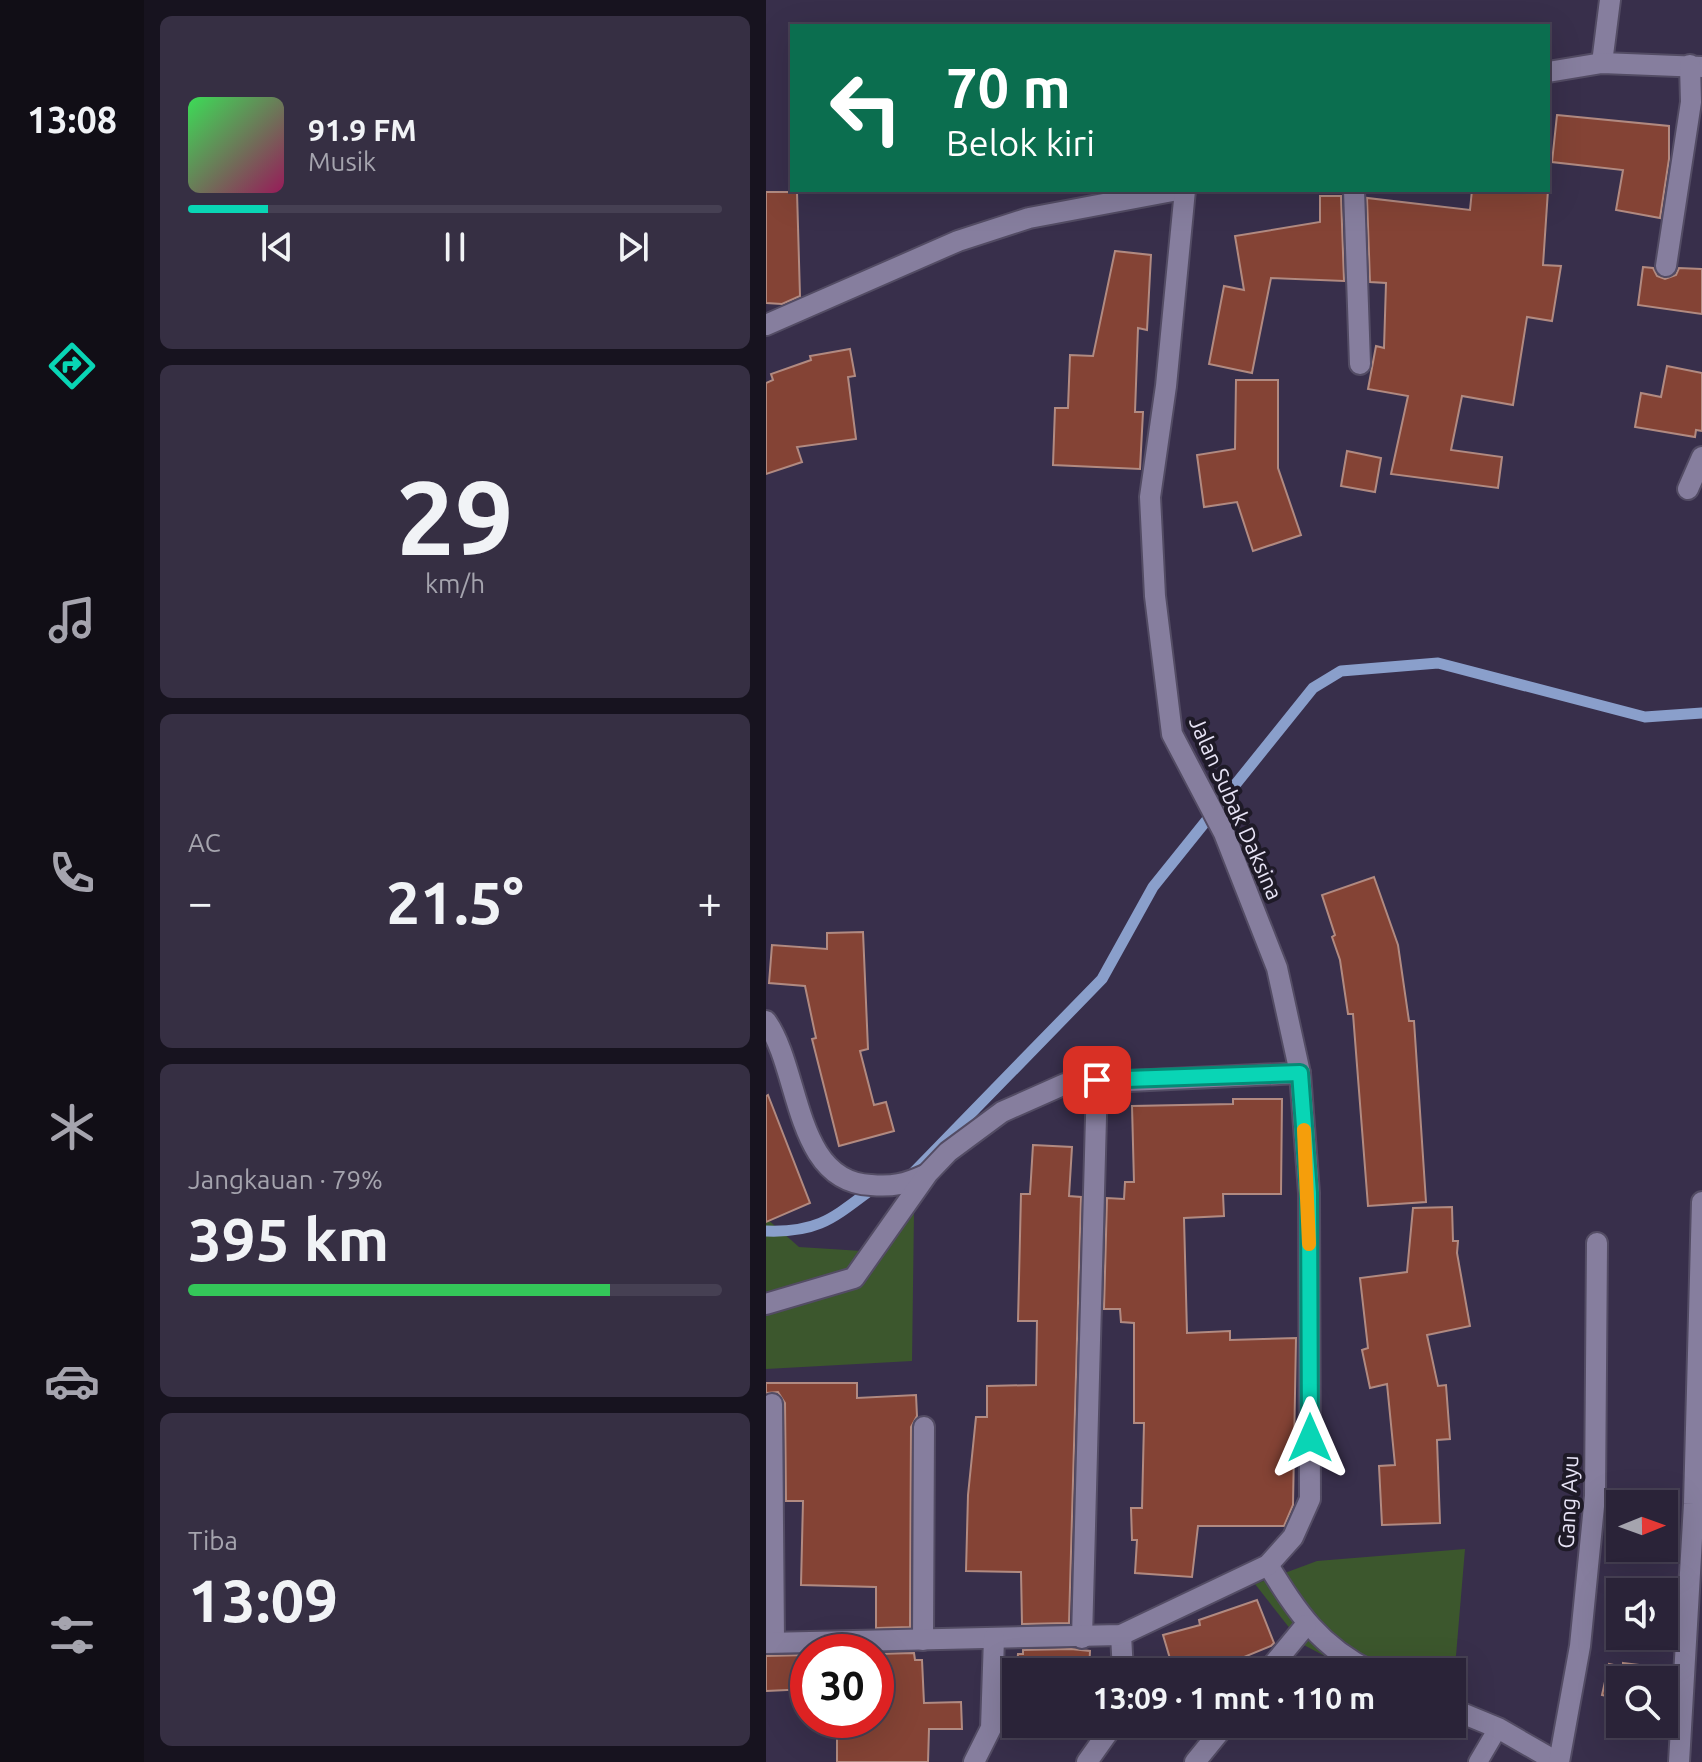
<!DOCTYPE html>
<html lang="id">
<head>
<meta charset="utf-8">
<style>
  :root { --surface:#2a2338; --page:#362f43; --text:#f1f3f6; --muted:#a5a4ae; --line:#464053; --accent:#09d5b5 }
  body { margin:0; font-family:Ubuntu,sans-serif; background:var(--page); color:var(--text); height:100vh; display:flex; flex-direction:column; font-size:30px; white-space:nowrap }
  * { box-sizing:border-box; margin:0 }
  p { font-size:26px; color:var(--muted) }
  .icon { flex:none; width:44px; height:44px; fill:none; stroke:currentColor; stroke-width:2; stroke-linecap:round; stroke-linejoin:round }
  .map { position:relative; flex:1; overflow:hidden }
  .side { display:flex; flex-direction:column; gap:16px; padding:16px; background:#17131f; width:622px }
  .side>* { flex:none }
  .hud { position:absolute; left:24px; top:24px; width:760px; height:168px; border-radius:0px; box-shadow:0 8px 32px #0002,0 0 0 2px var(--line); background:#0b6e4f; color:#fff; overflow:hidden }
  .needle { width:52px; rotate:89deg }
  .tools { position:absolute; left:840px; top:1490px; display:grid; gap:16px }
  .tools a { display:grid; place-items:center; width:72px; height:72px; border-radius:0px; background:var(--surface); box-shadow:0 8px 32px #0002,0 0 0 2px var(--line); font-size:40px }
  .speed { position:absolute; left:24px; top:1634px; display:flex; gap:16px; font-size:40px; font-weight:700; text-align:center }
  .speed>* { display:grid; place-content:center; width:104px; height:104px; border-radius:50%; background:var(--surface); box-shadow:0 8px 32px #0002,0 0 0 2px var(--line); line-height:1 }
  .speed .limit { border:12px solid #d22; background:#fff; color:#111 }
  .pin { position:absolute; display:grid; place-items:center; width:68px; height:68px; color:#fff; margin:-34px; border-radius:16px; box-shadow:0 4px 12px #0006 }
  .me { position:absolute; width:88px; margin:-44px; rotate:0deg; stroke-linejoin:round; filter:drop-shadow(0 0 6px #0008) }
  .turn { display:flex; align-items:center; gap:28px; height:168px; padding:0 24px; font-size:36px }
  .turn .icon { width:104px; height:104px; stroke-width:2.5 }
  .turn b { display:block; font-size:56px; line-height:68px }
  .big { font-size:60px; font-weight:600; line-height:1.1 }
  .side .widget { flex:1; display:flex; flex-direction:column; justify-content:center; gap:12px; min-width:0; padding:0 28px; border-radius:12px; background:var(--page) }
  .side .dial { align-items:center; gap:0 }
  .dial b { font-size:104px; line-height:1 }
  .song { display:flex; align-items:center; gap:24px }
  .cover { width:96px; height:96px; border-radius:12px; background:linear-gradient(135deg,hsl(130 70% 55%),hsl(330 70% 35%)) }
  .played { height:8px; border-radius:4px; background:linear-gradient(90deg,var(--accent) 15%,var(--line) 15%) }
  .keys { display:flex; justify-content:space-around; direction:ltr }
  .heat { display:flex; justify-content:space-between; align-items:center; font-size:44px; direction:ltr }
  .charge { height:12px; border-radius:6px; background:linear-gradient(90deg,#34c759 79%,var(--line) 0) }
  .trip { position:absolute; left:236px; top:1658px; width:464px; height:80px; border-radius:0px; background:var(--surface); box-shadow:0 8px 32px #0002,0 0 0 2px var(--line); font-weight:600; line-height:80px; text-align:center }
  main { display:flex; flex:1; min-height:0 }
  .dock { display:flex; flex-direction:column; width:144px; justify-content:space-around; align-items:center; background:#110e16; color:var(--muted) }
  .dock .icon { width:56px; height:56px }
  .dock .active { color:var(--accent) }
  .dock b { font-size:36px; color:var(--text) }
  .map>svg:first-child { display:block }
</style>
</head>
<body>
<main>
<nav class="dock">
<b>13:08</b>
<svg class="icon active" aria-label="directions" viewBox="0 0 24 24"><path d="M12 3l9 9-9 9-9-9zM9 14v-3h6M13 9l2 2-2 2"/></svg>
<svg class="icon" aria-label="music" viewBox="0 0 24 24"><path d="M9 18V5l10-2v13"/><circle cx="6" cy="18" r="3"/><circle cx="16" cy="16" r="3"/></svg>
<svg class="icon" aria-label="phone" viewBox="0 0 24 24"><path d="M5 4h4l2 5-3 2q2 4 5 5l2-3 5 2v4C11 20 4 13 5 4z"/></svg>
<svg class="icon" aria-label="climate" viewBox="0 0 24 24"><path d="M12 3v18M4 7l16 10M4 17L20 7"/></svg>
<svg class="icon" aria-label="car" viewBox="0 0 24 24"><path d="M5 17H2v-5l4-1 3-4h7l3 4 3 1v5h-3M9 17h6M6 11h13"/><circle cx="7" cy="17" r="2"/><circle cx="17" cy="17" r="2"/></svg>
<svg class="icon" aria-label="filters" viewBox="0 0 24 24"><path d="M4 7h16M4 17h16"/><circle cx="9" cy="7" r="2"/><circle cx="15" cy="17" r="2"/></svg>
</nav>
<section class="side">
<div class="widget">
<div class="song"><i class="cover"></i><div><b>91.9 FM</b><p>Musik</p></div></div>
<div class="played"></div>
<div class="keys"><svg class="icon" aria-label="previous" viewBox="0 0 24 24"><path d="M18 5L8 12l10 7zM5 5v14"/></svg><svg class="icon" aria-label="pause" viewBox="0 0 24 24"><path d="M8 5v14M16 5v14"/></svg><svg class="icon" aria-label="next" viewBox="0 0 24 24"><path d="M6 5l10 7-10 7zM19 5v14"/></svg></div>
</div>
<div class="widget dial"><b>29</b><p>km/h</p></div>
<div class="widget"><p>AC</p>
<div class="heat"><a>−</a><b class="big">21.5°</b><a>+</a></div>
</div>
<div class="widget"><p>Jangkauan · 79%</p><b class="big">395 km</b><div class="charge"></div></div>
<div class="widget"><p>Tiba</p><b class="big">13:09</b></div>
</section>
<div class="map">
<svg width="936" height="1762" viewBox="0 0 936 1762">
  <rect width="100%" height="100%" fill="#382f4b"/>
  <g fill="#3c572d">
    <path d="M 148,1212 L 146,1361 L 0,1369 L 0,1218 L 33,1247 L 96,1251 Z"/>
    <path d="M 699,1549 L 686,1703 L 686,1672 L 589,1672 L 536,1644 L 489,1584 L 551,1561 Z"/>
  </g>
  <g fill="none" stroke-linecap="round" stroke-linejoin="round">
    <g stroke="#8a9fcb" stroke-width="11">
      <path d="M 145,1175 L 336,979 L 387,887 L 547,688 L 575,671 L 672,663 L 879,717 L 936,713"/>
      <path d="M 0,1231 C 54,1233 68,1217 110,1186"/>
    </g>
  </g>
  <g fill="#844335" stroke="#b18a81" stroke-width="2">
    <path d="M 791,115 L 903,126 L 903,159 L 894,218 L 850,210 L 857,170 L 786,162 Z"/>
    <path d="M 706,190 L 782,190 L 777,265 L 795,266 L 786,321 L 761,317 L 747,405 L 696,396 L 685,450 L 736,457 L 732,488 L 625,474 L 642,396 L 602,389 L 610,346 L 618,348 L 620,283 L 604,282 L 601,198 L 704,210 Z"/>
    <path d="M 0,192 L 31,192 L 34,296 L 16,304 L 0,303 Z"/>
    <path d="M 554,196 L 575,196 L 578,281 L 505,278 L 486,373 L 443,364 L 458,286 L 478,290 L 469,236 L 554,222 Z"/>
    <path d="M 349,251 L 385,255 L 381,330 L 372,328 L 369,412 L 377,412 L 374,469 L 287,465 L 289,408 L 302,408 L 304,355 L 327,356 Z"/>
    <path d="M 877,267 L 887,268 L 891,276 L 899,279 L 910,275 L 913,268 L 936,269 L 936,314 L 872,305 Z"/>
    <path d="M 84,349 L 89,376 L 82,377 L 90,439 L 31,447 L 36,462 L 0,474 L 0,383 L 7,380 L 5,374 L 45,360 L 44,356 Z"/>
    <path d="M 901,366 L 936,373 L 936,431 L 930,430 L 929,437 L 869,427 L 875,393 L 895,397 Z"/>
    <path d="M 470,380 L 512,380 L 512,468 L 535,535 L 487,551 L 471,502 L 438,507 L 431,455 L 469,449 Z"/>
    <path d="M 581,451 L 615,458 L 609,492 L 575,486 Z"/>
    <path d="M 608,877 L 632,945 L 643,1021 L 648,1021 L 660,1202 L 602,1206 L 587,1014 L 582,1014 L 574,960 L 566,937 L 569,935 L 556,895 Z"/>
    <path d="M 97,932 L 102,1049 L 94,1051 L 108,1105 L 120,1102 L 128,1131 L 73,1146 L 46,1039 L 50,1038 L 39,986 L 3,983 L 6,945 L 61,949 L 61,933 Z"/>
    <path d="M 2,1095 L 44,1203 L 0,1222 L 0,1096 Z"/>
    <path d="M 467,1099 L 516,1099 L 515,1194 L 457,1194 L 458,1216 L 418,1218 L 421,1333 L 464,1331 L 464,1340 L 530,1338 L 527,1505 L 518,1526 L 432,1526 L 426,1577 L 369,1573 L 371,1540 L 366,1540 L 365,1508 L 376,1508 L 378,1423 L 368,1423 L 368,1323 L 355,1322 L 354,1309 L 338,1309 L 341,1198 L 358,1199 L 359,1182 L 368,1182 L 366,1106 L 467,1104 Z"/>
    <path d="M 267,1145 L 306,1147 L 303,1196 L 315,1197 L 303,1623 L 256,1624 L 255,1572 L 200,1571 L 202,1495 L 210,1417 L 221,1417 L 221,1386 L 270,1385 L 271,1321 L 252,1321 L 255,1194 L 264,1194 Z"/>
    <path d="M 686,1207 L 687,1241 L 692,1241 L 691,1253 L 704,1326 L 661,1335 L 672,1386 L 680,1385 L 684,1439 L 671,1440 L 674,1523 L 616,1525 L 613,1466 L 629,1465 L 621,1384 L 604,1388 L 596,1350 L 602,1348 L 594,1278 L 641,1272 L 647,1208 Z"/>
    <path d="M 0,1383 L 91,1383 L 91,1398 L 150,1395 L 151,1416 L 145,1427 L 144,1627 L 110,1628 L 110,1587 L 35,1585 L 37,1501 L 20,1501 L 19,1403 L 12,1392 L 0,1393 Z"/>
    <path d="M 491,1600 L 508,1643 L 505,1646 L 449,1669 L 447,1663 L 408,1672 L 397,1635 L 434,1625 L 433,1620 Z"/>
    <path d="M 305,1649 L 324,1651 L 323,1672 L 250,1672 L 248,1696 L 252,1654 L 257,1654 L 257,1650 Z"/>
    <path d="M 148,1653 L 149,1660 L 156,1660 L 158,1703 L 195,1702 L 196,1729 L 163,1729 L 162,1762 L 71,1762 L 71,1720 L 110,1720 L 110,1654 Z"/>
    <path d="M 42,1655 L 42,1689 L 0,1691 L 0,1656 Z"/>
    <path d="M 857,1663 L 905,1669 L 902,1728 L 862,1724 L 898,1724 L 898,1680 L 854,1680 L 854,1723 L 852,1723 L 853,1699 L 836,1695 L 843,1664 L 857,1667 Z"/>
  </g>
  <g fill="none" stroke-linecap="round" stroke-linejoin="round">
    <defs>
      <path id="service" d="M 712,1762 L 732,1728"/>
      <g id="minor">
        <path d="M 836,63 L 844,0"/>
        <path d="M 782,72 L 836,63 L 936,67"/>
        <path d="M 588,190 L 594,364"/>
        <path d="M 900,266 L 925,102 L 924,65"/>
        <path d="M 0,325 L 192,241 L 263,218 L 412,190"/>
        <path d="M 922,489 L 936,457"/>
        <path d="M 0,1021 C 35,1070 28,1182 105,1185 C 127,1187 139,1184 159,1175"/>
        <path d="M 0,1304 L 88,1278 L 162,1173 L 182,1152 L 236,1112 L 299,1084 L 534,1073"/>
        <path d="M 6,1404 L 8,1642"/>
        <path d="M 502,1565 C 532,1613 553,1646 606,1672"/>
        <path d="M 355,1635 L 357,1672"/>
        <path d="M 316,1638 L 331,1080"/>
        <path d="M 157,1640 L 158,1427"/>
        <path d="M 0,1643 L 355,1635 L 502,1565 L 527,1537 L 544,1499 L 543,1193 L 534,1073 L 511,968 L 458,833 L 406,734 L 389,596 L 384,497 L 400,386 L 419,190"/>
        <path d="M 501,1672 L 540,1625"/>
        <path d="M 686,1709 L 732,1728 L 791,1762"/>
        <path d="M 208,1762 L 225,1728 L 228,1638"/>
        <path d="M 321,1762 L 348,1724"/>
        <path d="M 429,1762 L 460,1724"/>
        <path d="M 793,1762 L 814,1646 L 829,1496 L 831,1243"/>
        <path d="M 913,1762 L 928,1504 L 936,1202"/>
      </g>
    </defs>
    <use href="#service" stroke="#534c64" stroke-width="22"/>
    <use href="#minor" stroke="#534c64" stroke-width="24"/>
    <use href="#service" stroke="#867e9e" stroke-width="18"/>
    <use href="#minor" stroke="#867e9e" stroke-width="20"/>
  </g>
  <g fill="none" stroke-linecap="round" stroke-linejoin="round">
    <defs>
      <path id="route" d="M 331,1080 L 534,1073 L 543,1193 L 544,1438"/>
    </defs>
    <use href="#route" stroke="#068a76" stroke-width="20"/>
    <use href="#route" stroke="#09d5b5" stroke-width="14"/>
    <path stroke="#f59e0b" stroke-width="14" d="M 538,1130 L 543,1244"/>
  </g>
  <g text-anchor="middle" stroke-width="8" stroke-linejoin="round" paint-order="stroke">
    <g font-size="22" fill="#e8e4f6" stroke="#1e1a27">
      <text transform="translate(470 808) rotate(66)" y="8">Jalan Subak Daksina</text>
      <text transform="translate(802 1502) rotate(-87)" y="8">Gang Ayu</text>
    </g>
  </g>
</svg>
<div class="tools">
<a><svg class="needle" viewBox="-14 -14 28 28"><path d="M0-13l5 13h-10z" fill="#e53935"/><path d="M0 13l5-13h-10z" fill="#a5a4ae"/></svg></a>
<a><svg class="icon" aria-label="sound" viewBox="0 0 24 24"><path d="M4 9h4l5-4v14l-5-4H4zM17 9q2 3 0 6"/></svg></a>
<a><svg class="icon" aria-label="search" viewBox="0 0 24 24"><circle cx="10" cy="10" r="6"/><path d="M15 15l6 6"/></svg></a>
</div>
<div class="speed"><div class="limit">30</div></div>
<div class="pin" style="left:331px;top:1080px;background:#d93025"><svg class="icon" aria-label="arrive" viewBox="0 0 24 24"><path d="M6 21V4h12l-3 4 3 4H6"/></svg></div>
<svg class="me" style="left:544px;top:1438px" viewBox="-20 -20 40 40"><path d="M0-17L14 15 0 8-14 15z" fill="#09d5b5" stroke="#fff" stroke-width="4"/></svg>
<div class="trip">13:09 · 1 mnt · 110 m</div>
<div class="hud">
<div class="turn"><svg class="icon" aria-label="left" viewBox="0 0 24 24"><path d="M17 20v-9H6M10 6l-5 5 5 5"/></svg><div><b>70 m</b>Belok kiri</div></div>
</div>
</div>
</main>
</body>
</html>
